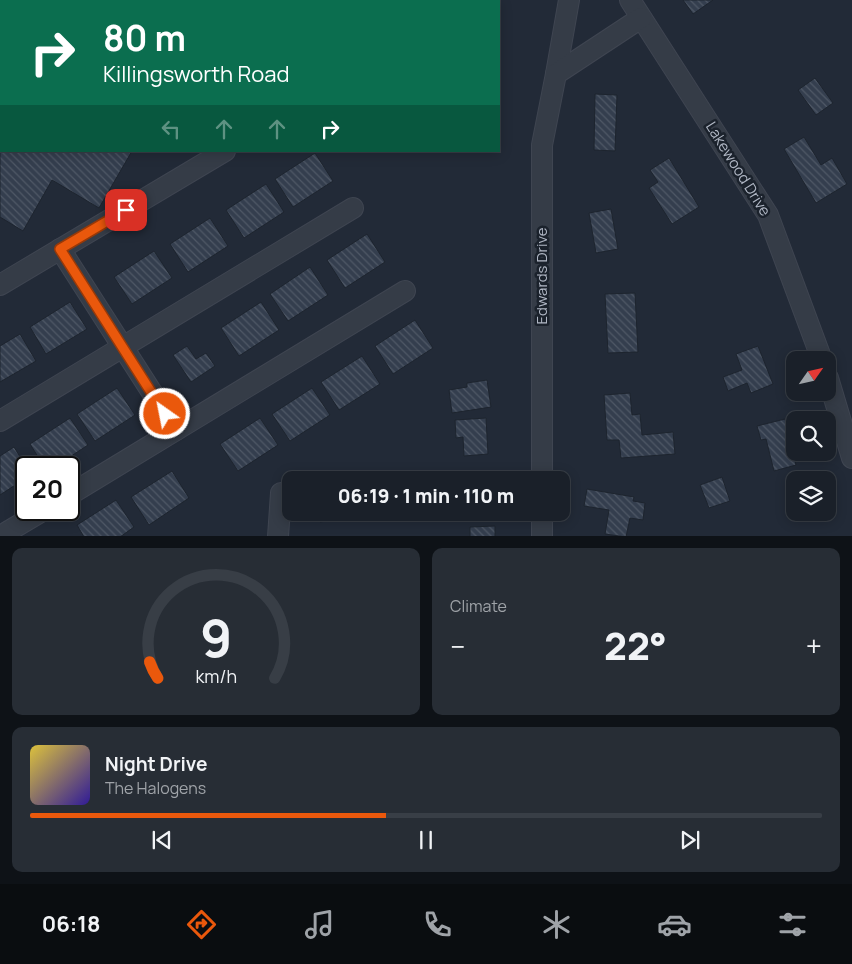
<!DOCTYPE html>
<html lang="en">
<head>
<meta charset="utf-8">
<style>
  :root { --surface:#1a2029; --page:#272d35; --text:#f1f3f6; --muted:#9fa3a8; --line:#383e46; --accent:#ea580c }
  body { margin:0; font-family:Manrope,sans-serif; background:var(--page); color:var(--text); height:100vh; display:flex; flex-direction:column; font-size:19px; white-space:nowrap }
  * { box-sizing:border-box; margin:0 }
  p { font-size:16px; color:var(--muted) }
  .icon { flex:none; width:28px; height:28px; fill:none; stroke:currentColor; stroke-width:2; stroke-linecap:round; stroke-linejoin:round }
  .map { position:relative; height:536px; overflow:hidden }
  .sheet { display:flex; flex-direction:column; gap:12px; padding:12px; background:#0e1217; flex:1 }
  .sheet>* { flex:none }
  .banner { position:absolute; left:0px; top:0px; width:500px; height:152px; box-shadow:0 2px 12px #0003,0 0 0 1px var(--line); background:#0b6e4f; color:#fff; overflow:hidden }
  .needle { width:32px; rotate:56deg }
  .fabs { position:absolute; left:786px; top:351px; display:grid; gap:10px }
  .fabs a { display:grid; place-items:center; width:50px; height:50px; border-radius:10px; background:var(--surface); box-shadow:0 2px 12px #0003,0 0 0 1px var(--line); font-size:25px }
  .speed { position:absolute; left:15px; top:456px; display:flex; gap:10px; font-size:25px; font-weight:700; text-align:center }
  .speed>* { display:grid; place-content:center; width:65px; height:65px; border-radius:50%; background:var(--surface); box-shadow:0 2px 12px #0003,0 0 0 1px var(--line); line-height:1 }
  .speed .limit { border:2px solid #111; border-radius:8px; background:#fff; color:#111 }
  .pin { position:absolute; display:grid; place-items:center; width:42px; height:42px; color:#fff; margin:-21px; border-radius:10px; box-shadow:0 2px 8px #0006 }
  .me { position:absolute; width:55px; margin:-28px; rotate:327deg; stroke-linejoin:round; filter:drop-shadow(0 0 4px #0008) }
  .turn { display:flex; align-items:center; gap:18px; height:105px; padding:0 20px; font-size:22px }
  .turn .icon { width:65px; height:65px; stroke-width:2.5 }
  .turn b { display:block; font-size:35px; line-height:42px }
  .lanes { display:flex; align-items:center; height:48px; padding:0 20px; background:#0003; justify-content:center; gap:25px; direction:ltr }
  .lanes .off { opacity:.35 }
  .big { font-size:38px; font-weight:800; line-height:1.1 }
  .sheet .card { flex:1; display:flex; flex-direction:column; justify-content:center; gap:8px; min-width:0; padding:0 18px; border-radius:10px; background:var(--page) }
  .sheet .dial { align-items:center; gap:0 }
  .dial svg { height:130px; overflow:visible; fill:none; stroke:var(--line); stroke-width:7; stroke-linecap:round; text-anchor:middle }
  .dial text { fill:var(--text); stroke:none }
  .song { display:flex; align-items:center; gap:15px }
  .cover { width:60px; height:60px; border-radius:8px; background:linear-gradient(135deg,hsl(50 70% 55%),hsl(250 70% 35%)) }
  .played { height:5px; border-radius:2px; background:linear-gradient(90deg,var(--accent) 45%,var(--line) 45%) }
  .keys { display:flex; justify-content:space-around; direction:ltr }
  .heat { display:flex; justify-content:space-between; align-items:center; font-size:28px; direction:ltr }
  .sheet .tiles { flex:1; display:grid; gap:12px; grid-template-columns:1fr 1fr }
  .card:last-child { grid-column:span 2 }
  .trip { position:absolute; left:282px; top:471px; width:288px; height:50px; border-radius:10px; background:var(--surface); box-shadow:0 2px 12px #0003,0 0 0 1px var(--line); font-weight:800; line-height:50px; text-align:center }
  .tab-bar { display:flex; height:80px; justify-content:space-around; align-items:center; background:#0a0d10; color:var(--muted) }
  .tab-bar .icon { width:35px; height:35px }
  .tab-bar .active { color:var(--accent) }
  .tab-bar b { font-size:22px; color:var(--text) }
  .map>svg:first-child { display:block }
</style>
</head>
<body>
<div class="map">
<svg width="852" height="537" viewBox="0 0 852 537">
  <defs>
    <pattern id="building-back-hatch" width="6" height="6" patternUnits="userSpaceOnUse" patternTransform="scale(1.25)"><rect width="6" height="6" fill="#343e4e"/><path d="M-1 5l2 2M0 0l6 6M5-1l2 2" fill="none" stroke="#4f5866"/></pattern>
  </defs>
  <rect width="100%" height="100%" fill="#222a37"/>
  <g fill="url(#building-back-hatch)" stroke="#1d242e">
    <path d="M 275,0 L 322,0 L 323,1 L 273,1 Z"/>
    <path d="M 683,0 L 713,0 L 693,14 Z"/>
    <path d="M 0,68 L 1,151 L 132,151 L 99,208 L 52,180 L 23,231 L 0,217 Z"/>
    <path d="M 815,78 L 833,103 L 816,115 L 798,90 Z"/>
    <path d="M 595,94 L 617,95 L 615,151 L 594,150 Z"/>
    <path d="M 804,137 L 821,165 L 832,158 L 847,184 L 816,203 L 784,149 Z"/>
    <path d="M 315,153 L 333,181 L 293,207 L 275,179 Z"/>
    <path d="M 669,158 L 699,207 L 672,224 L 649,188 L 658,182 L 650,170 Z"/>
    <path d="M 266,184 L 284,212 L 244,238 L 226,210 Z"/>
    <path d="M 611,209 L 618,249 L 596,253 L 589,213 Z"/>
    <path d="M 210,218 L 228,246 L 188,272 L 170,244 Z"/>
    <path d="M 367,234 L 385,262 L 345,288 L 327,260 Z"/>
    <path d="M 154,251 L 172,278 L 132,304 L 114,277 Z"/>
    <path d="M 310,267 L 328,295 L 288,321 L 270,294 Z"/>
    <path d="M 635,293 L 638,352 L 608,353 L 605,294 Z"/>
    <path d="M 70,302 L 87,329 L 46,354 L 30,327 Z"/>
    <path d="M 261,302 L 279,330 L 239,356 L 221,328 Z"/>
    <path d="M 415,320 L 433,348 L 393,374 L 375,346 Z"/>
    <path d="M 20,334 L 36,361 L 0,382 L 0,346 Z"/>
    <path d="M 187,346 L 196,359 L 206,353 L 215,366 L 191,382 L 173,355 Z"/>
    <path d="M 758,346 L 773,384 L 751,393 L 747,383 L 728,391 L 723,377 L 742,370 L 736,354 Z"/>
    <path d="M 362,356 L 380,384 L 339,410 L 321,382 Z"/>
    <path d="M 487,380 L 491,407 L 452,413 L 449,390 L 467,387 L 467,383 Z"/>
    <path d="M 117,388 L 135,415 L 95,441 L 77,414 Z"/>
    <path d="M 312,388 L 330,415 L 290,441 L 272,414 Z"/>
    <path d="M 630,393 L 632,415 L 640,414 L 642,435 L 673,432 L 675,454 L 621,458 L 619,440 L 607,440 L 604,395 Z"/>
    <path d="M 70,418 L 88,445 L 53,468 L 45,468 L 30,444 Z"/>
    <path d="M 260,418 L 278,445 L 238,471 L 220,444 Z"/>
    <path d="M 486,418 L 488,454 L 464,456 L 463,437 L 456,438 L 455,420 Z"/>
    <path d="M 785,419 L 796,465 L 774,471 L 766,439 L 761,440 L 757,426 Z"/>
    <path d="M 14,447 L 27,468 L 26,478 L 0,495 L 0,456 Z"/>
    <path d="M 172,471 L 189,498 L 149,525 L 131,497 Z"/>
    <path d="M 492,472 L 492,480 L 474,480 L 473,473 Z"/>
    <path d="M 342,474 L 343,480 L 313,480 L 313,479 Z"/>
    <path d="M 722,477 L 730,501 L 709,508 L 700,485 Z"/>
    <path d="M 587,489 L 634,497 L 633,501 L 645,503 L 643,520 L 630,518 L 626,537 L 605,534 L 609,510 L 584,506 Z"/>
    <path d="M 116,500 L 134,527 L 120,537 L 84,537 L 77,525 Z"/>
    <path d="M 319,512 L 349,512 L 349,517 L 320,522 Z"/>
    <path d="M 495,526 L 495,537 L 470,537 L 470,527 Z"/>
  </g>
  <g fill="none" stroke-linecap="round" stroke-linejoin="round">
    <defs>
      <g id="minor">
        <path d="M 362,0 L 363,1"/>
        <path d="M 630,0 L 768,215 L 822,360"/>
        <path d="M 462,1 L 464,0"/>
        <path d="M 0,3 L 1,4"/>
        <path d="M 556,74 L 569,0"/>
        <path d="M 60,249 L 176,430"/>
        <path d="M 0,285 L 225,151"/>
        <path d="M 828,378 L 852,458"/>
        <path d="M 0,421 L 353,208"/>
        <path d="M 542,480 L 542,145 L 556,74 L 641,18"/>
        <path d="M 69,495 L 405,291"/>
        <path d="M 542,512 L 542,537"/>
        <path d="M 7,532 L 44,510"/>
        <path d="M 278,537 L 281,493"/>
      </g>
    </defs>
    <use href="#minor" stroke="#3f4551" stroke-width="22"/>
    <use href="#minor" stroke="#353c47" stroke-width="20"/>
  </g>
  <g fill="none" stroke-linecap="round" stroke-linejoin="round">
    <defs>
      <path id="route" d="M 126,210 L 60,249 L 165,414"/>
    </defs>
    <use href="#route" stroke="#983908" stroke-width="12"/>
    <use href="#route" stroke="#ea580c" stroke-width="9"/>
  </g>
  <g text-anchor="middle" stroke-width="5" stroke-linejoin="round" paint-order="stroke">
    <g font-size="15" fill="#b0b7c4" stroke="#1b222c">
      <text transform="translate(738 169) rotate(58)" y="5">Lakewood Drive</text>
      <text transform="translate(542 276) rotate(-90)" y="5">Edwards Drive</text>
    </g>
  </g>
</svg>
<div class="fabs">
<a><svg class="needle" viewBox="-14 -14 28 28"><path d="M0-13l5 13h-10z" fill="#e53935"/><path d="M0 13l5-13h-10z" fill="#9fa3a8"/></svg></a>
<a><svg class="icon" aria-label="search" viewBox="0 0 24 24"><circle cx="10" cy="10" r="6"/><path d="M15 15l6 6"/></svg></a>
<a><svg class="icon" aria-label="layers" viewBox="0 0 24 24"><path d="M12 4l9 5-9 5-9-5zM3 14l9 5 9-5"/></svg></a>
</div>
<div class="speed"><div class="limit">20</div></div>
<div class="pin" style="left:126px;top:210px;background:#d93025"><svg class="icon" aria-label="arrive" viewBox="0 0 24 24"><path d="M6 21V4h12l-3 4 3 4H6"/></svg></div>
<svg class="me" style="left:165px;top:414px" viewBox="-20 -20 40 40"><circle r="17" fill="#ea580c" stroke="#fff" stroke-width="3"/><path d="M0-11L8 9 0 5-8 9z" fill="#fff"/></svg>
<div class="trip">06:19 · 1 min · 110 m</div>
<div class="banner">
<div class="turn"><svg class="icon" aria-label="right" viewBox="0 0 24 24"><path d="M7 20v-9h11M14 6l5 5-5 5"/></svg><div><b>80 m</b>Killingsworth Road</div></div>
<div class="lanes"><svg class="icon off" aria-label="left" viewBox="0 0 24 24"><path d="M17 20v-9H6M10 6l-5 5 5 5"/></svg><svg class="icon off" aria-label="ahead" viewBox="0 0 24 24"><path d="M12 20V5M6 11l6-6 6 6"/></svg><svg class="icon off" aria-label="ahead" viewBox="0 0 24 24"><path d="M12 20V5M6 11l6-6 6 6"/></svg><svg class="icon" aria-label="right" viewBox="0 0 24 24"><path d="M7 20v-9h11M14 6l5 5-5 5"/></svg></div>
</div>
</div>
<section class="sheet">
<div class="tiles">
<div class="card dial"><svg viewBox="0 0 100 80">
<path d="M14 69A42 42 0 1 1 86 69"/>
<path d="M14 69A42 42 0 0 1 9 59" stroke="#ea580c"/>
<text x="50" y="56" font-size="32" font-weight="700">9</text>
<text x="50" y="72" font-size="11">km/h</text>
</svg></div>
<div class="card"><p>Climate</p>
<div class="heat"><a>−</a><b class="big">22°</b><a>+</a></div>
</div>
<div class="card">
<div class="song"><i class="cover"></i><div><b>Night Drive</b><p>The Halogens</p></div></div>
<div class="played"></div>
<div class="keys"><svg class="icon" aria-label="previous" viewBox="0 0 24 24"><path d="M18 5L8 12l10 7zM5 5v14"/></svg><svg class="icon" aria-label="pause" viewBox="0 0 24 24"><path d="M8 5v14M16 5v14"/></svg><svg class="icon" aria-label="next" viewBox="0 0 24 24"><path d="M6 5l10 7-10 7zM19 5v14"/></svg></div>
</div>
</div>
</section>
<nav class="tab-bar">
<b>06:18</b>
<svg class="icon active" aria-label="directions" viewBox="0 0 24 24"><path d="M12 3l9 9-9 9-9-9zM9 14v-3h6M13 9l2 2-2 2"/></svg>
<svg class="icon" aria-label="music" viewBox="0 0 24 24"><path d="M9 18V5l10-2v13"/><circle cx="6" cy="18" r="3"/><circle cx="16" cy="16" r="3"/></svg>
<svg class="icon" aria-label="phone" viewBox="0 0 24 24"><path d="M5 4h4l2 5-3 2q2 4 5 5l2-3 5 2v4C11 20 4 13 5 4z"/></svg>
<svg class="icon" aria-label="climate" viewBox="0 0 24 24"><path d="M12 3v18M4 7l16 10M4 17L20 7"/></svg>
<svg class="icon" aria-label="car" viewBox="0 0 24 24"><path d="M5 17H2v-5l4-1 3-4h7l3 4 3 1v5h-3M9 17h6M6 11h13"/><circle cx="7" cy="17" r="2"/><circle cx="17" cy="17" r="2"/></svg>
<svg class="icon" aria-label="filters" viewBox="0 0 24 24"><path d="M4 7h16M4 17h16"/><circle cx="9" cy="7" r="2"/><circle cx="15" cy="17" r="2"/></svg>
</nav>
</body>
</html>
